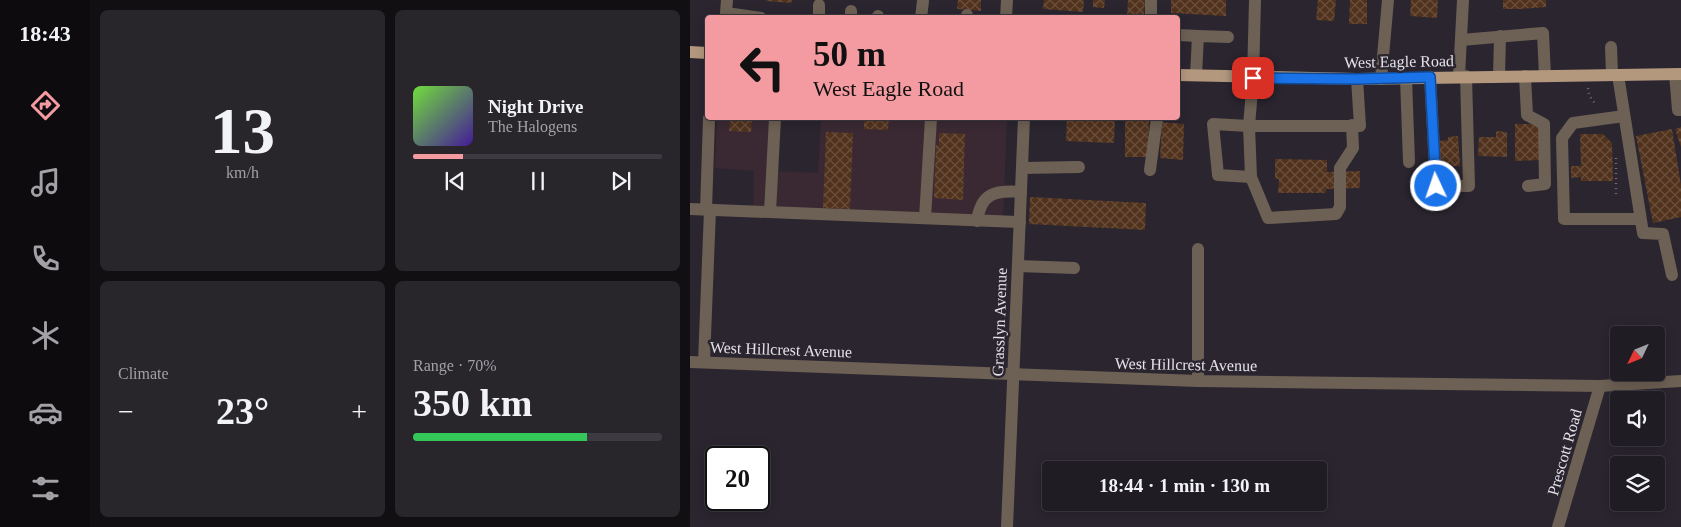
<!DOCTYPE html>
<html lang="en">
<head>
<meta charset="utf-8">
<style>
  :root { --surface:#201c23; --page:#28252b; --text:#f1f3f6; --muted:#a2a1a6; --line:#3d3a41; --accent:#f49aa1 }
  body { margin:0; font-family:Georgia,serif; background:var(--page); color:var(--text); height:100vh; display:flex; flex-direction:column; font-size:19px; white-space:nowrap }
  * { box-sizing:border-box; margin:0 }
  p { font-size:16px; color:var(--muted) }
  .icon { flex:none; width:28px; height:28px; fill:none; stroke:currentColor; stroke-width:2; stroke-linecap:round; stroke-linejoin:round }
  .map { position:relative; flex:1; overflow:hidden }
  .details { display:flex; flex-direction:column; gap:10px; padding:10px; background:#120f13; width:600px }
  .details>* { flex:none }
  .top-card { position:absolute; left:15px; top:15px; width:475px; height:105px; border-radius:5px; box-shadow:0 2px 12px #0003,0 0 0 1px var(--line); background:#f49aa1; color:#111; overflow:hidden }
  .needle { width:32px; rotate:227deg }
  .controls { position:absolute; left:920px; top:326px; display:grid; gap:10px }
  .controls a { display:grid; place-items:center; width:55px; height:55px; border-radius:5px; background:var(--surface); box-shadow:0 2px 12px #0003,0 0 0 1px var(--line); font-size:25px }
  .speed { position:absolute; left:15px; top:446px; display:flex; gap:10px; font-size:25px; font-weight:700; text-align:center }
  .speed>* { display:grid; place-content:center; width:65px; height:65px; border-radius:50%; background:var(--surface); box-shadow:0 2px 12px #0003,0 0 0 1px var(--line); line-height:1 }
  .speed .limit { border:2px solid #111; border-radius:8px; background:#fff; color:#111 }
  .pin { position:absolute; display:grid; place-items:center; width:42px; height:42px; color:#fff; margin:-21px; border-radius:10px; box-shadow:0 2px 8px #0006 }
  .me { position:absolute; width:55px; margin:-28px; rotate:357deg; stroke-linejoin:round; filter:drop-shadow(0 0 4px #0008) }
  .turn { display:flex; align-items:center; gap:18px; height:105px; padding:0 25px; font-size:22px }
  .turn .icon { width:65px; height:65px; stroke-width:2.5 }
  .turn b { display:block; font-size:35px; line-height:42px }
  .big { font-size:38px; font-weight:800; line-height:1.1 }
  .details .tile { flex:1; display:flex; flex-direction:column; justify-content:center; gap:8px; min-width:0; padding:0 18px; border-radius:8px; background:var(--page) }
  .details .dial { align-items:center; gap:0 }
  .dial b { font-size:65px; line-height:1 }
  .song { display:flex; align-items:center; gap:15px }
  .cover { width:60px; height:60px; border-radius:8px; background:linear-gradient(135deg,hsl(100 70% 55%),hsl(260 70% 35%)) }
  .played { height:5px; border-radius:2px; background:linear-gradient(90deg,var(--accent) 20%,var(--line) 20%) }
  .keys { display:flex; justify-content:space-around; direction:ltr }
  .heat { display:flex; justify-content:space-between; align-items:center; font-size:28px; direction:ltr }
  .charge { height:8px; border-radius:4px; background:linear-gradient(90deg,#34c759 70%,var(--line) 0) }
  .details .tiles { flex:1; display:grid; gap:10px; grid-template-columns:repeat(2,1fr) }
  .trip { position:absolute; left:352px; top:461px; width:285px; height:50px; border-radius:5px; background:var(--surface); box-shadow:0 2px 12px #0003,0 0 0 1px var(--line); font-weight:800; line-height:50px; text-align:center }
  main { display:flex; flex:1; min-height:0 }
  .tab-bar { display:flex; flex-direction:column; width:90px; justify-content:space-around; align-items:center; background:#0d0b0e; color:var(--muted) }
  .tab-bar .icon { width:35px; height:35px }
  .tab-bar .current { color:var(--accent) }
  .tab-bar b { font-size:22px; color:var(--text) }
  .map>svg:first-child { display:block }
</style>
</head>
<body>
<main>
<nav class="tab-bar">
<b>18:43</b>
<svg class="icon current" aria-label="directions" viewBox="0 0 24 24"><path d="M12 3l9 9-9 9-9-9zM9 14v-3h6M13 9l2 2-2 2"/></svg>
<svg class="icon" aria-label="music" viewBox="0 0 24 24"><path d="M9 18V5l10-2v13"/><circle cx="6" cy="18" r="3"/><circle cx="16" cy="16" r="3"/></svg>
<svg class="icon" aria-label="phone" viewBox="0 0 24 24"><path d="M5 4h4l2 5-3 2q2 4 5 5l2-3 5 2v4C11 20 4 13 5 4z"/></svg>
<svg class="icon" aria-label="climate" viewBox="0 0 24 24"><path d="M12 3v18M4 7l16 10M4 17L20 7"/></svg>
<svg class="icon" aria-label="car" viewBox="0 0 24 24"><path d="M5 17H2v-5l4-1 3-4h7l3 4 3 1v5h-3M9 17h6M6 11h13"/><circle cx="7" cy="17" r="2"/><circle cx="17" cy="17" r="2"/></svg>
<svg class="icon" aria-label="filters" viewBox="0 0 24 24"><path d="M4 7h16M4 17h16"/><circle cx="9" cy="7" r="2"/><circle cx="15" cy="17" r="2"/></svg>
</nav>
<section class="details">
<div class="tiles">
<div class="tile dial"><b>13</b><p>km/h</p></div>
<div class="tile">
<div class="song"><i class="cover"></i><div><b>Night Drive</b><p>The Halogens</p></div></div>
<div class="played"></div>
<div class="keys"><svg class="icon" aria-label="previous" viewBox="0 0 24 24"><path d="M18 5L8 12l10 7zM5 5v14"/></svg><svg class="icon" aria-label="pause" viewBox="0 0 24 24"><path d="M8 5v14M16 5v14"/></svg><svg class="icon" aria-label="next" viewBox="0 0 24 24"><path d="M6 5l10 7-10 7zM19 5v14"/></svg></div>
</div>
<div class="tile"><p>Climate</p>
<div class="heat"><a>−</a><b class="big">23°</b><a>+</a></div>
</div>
<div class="tile"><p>Range · 70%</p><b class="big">350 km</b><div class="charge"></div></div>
</div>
</section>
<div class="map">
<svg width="991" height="527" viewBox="0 0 991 527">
  <defs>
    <pattern id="building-cross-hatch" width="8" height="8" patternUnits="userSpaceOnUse" patternTransform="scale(1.25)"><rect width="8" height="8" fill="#51321c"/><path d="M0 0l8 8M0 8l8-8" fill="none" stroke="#6a4f3d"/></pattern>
  </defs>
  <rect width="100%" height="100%" fill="#2a252f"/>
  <path fill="#3a2933" d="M 27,118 L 80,118 L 78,171 L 128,173 L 131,118 L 317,118 L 313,219 L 63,206 L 64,171 L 25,168 Z"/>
  <g fill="url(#building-cross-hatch)">
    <path d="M 76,0 L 102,0 L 101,3 L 76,1 Z"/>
    <path d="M 268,0 L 291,0 L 291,11 L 267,9 Z"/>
    <path d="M 354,0 L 394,0 L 393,12 L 353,9 Z"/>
    <path d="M 403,0 L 415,0 L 414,8 L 403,7 Z"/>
    <path d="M 438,0 L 455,0 L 454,16 L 437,16 Z"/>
    <path d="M 481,0 L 536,0 L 536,16 L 481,13 Z"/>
    <path d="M 628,0 L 646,0 L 644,21 L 626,20 Z"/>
    <path d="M 660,0 L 677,0 L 677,24 L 659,24 Z"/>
    <path d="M 721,0 L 748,0 L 747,18 L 720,16 Z"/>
    <path d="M 813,0 L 856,0 L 856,7 L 831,9 L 813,9 Z"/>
    <path d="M 40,118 L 62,118 L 61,132 L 39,131 Z"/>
    <path d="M 174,118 L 199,118 L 198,130 L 174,129 Z"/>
    <path d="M 377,118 L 425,118 L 424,143 L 376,141 Z"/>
    <path d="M 435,120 L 459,121 L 458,157 L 435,157 Z"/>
    <path d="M 472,122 L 494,124 L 493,160 L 470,158 Z"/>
    <path d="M 825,124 L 849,124 L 850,160 L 825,161 Z"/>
    <path d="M 991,127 L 991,147 L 985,129 Z"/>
    <path d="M 982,129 L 991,185 L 991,217 L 963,223 L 946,136 Z"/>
    <path d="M 806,131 L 817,132 L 817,157 L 788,156 L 789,137 L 806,137 Z"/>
    <path d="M 136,132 L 163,133 L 160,209 L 133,208 Z"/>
    <path d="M 249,133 L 275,134 L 273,200 L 244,198 L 246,145 L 249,145 Z"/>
    <path d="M 890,134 L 913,134 L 922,143 L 923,181 L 891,181 L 891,177 L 881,178 L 881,166 L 891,166 Z"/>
    <path d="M 768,136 L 770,166 L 753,166 L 753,160 L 749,160 L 749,141 L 758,140 L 758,137 Z"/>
    <path d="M 585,159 L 637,160 L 637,172 L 670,171 L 670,188 L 636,189 L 636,193 L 588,193 L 589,179 L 585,179 Z"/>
    <path d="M 340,197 L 456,203 L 455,230 L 339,224 Z"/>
  </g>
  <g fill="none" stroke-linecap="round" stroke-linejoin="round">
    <g stroke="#716c75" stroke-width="2.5" stroke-dasharray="1 4" stroke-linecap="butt">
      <path d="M 898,88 L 899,95 L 906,105"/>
      <path d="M 926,158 L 926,194"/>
    </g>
    <g stroke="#6d6054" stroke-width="12">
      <path d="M 37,0 L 36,13 L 71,18"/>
      <path d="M 565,0 L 563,78 L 559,126 L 561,177 L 578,218 L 646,214 L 650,207 L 650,168 L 663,148 L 662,125"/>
      <path d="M 129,18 L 129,5"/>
      <path d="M 161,18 L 161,11"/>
      <path d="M 188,18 L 188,16"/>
      <path d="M 231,18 L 233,1"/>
      <path d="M 277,18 L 277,15"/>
      <path d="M 316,18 L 317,0"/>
      <path d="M 461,18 L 461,0"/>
      <path d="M 488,35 L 508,36 L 506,75"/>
      <path d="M 508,36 L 538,37"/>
      <path d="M 771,40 L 853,33 L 855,76"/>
      <path d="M 921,47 L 922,74"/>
      <path d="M 985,74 L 988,110 L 991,110"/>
      <path d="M 928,75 L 953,233 L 973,234 L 982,275"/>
      <path d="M 769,76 L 773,0"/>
      <path d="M 809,76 L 810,36"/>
      <path d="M 835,76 L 837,115 L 854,124 L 855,184 L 838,186"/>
      <path d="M 740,77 L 746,186 L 779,186 L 776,76"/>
      <path d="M 716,78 L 719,162"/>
      <path d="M 691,79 L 698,0"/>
      <path d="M 934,116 L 883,123 L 872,138 L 874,219 L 950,219"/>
      <path d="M 332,168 L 389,167"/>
      <path d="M 460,170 L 467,118"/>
      <path d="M 561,177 L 528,175 L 523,124 L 559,126 L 670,126 L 667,79"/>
      <path d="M 0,209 L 330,222"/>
      <path d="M 16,210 L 19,118"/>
      <path d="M 80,212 L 85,118"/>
      <path d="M 235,218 L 241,118"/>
      <path d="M 287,221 C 291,193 305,190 331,192"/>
      <path d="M 508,249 L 508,381"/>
      <path d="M 328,266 L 384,268"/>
      <path d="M 0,362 L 508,381 L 910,386 L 991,381"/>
      <path d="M 14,362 L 20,210"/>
      <path d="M 317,527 L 334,118"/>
      <path d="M 868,527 L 910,386"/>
    </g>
    <g stroke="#b3987e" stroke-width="12">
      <path d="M 0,52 L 18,53"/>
      <path d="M 488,75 L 667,79 L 991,74"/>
    </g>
  </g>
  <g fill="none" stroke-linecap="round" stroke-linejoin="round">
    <defs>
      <path id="route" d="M 563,78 L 667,79 L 740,77 L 746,186"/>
    </defs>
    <use href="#route" stroke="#114b97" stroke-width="12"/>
    <use href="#route" stroke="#1a73e8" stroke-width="9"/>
  </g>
  <g text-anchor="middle" stroke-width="5" stroke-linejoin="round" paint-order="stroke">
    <g font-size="16" fill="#e4e1e8" stroke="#2a252f">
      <text transform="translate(709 61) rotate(-1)" y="6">West Eagle Road</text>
      <text transform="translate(309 322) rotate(-88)" y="6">Grasslyn Avenue</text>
      <text transform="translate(91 349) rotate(2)" y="6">West Hillcrest Avenue</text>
      <text transform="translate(496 364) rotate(1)" y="6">West Hillcrest Avenue</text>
      <text transform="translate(874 452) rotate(-74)" y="6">Prescott Road</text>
    </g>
  </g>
</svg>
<div class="controls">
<a><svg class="needle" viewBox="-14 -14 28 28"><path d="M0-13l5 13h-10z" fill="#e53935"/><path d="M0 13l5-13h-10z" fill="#a2a1a6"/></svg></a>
<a><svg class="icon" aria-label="sound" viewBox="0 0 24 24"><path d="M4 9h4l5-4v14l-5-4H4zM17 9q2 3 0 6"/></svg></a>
<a><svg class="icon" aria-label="layers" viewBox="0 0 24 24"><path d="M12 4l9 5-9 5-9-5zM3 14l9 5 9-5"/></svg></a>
</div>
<div class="speed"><div class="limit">20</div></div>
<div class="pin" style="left:563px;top:78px;background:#d93025"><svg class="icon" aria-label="arrive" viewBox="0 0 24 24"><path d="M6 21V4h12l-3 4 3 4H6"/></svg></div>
<svg class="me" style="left:746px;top:186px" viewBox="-20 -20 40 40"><circle r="17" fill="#1a73e8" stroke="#fff" stroke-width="3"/><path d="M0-11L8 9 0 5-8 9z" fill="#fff"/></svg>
<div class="trip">18:44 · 1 min · 130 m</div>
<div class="top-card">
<div class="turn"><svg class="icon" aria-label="left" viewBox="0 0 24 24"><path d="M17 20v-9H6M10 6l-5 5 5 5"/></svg><div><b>50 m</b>West Eagle Road</div></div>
</div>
</div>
</main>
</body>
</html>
